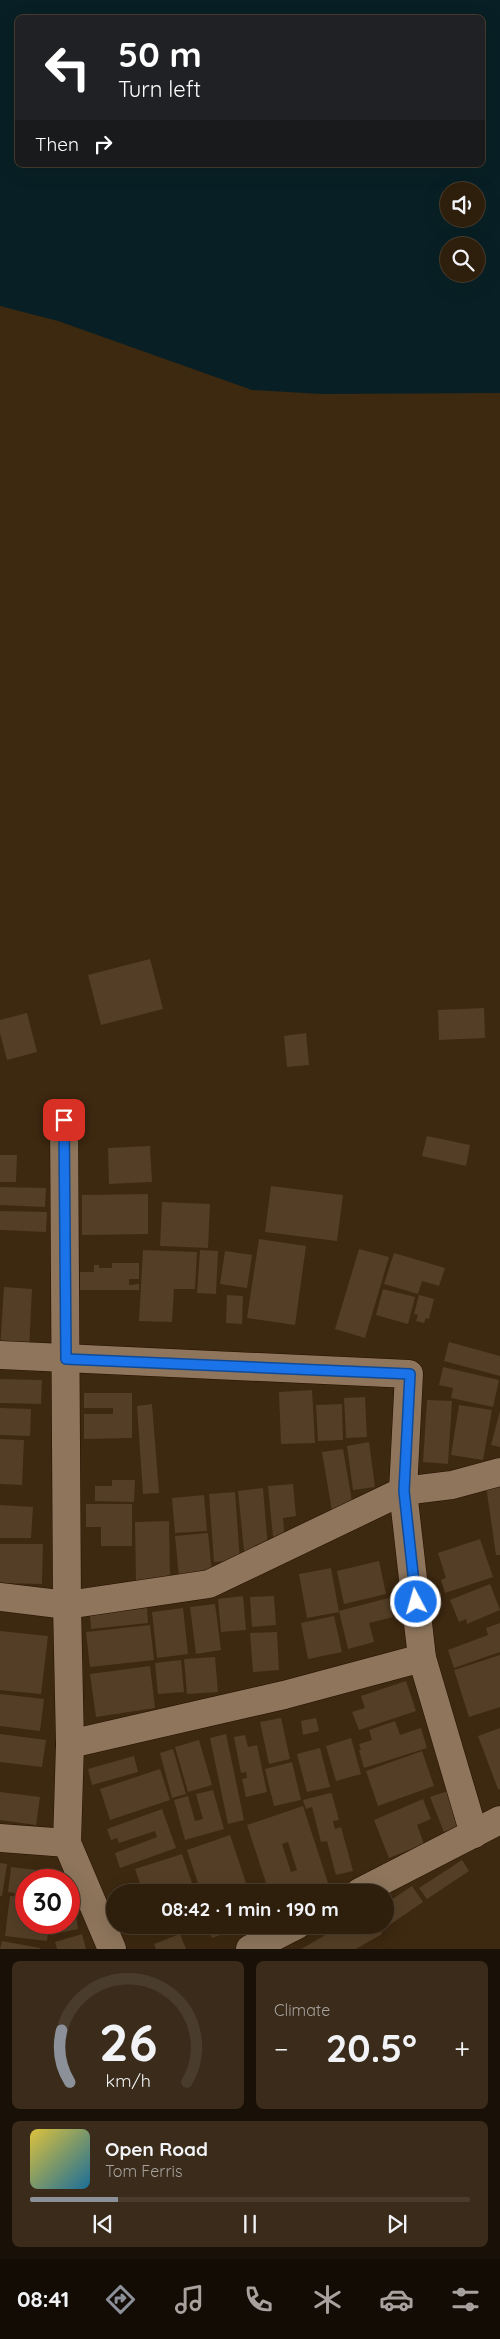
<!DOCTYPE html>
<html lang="en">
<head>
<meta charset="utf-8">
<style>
  :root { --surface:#2e1e0c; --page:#3a2b1a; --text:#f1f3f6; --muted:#a7a29d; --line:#493c2d; --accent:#8c9099 }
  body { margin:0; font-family:Quicksand,sans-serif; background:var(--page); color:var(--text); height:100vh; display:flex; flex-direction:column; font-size:19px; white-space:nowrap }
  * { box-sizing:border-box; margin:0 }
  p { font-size:16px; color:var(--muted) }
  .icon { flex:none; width:28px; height:28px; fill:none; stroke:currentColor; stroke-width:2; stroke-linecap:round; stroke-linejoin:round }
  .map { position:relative; height:1949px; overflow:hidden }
  .details { display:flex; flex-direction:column; gap:12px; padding:12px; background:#191007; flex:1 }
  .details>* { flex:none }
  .guide { position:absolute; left:15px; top:15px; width:470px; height:152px; border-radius:8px; box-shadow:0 5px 20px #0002,0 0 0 1px var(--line); background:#202124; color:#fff; overflow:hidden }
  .buttons { position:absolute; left:440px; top:182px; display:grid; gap:10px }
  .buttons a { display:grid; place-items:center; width:45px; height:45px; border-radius:50%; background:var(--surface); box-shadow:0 5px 20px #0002,0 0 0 1px var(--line); font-size:25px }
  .speed { position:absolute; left:15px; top:1869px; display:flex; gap:10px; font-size:25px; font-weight:700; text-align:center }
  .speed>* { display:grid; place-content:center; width:65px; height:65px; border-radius:50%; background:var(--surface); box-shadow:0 5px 20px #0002,0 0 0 1px var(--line); line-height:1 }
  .speed .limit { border:8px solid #d22; background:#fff; color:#111 }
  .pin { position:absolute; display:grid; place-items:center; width:42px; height:42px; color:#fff; margin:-21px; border-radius:10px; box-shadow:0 2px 8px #0006 }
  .me { position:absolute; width:55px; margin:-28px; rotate:354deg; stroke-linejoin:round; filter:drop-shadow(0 0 4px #0008) }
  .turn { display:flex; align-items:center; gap:18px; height:105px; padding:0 20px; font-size:22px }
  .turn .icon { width:65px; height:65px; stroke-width:2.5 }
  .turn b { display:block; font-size:35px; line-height:42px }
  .then { display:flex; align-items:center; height:48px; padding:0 20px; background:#0003; gap:10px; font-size:19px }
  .big { font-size:38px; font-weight:700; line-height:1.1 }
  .details .card { flex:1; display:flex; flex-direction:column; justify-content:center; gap:8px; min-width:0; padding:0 18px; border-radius:8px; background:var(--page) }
  .details .dial { align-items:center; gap:0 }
  .dial svg { height:130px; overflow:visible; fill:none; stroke:var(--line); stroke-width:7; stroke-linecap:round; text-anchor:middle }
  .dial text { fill:var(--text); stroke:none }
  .song { display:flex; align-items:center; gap:15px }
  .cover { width:60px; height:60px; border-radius:8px; background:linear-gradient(135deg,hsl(50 70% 55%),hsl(200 70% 35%)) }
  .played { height:5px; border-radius:2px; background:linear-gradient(90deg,var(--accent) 20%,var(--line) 20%) }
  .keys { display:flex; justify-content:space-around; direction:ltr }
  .heat { display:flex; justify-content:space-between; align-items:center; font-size:28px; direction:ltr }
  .details .tiles { flex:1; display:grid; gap:12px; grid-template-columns:1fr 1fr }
  .card:last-child { grid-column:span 2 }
  .trip { position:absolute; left:106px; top:1884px; width:288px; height:50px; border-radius:25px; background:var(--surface); box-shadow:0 5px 20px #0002,0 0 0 1px var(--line); font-weight:700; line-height:50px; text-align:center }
  .tabs { display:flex; height:80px; justify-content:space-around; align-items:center; background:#120c05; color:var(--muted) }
  .tabs .icon { width:35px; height:35px }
  .tabs .on { color:var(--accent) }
  .tabs b { font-size:22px; color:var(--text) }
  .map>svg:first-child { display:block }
</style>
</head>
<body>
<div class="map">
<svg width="500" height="1949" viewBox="0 0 500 1949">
  <rect width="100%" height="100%" fill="#3d2810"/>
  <path fill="#082025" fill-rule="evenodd" d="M 0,0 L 500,0 L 500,393 L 321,394 L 252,390 L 58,321 L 0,306 ZM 18,18 L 482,18 L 482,165 L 18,165 ZM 449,191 L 476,191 L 476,219 L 449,219 ZM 449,246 L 476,246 L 476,274 L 449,274 Z"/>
  <g fill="#543e26" fill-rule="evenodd">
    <path d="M 150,959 L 163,1009 L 101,1025 L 88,975 Z"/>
    <path d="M 484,1008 L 485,1038 L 439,1040 L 438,1010 Z"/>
    <path d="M 27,1013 L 37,1052 L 7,1060 L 0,1033 L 0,1020 Z"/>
    <path d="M 306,1033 L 309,1065 L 287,1067 L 284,1036 Z"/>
    <path d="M 427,1136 L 470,1145 L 466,1166 L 422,1156 Z"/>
    <path d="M 150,1146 L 152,1182 L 109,1184 L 108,1148 Z"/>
    <path d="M 0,1155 L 17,1155 L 16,1182 L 0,1182 Z"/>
    <path d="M 271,1186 L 343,1195 L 337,1241 L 265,1232 Z"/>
    <path d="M 0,1187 L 46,1188 L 45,1207 L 0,1205 Z"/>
    <path d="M 148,1194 L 148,1234 L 82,1235 L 82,1195 Z"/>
    <path d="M 162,1202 L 210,1204 L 208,1248 L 160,1246 Z"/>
    <path d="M 0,1211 L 47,1212 L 46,1232 L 0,1230 Z"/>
    <path d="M 259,1239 L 306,1246 L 295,1325 L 247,1318 Z"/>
    <path d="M 359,1249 L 389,1257 L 365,1338 L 335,1329 Z"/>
    <path d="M 143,1250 L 197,1252 L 195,1289 L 174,1289 L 172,1322 L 139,1321 Z"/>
    <path d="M 200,1250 L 218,1251 L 216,1294 L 197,1293 Z"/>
    <path d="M 225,1251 L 252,1255 L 247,1288 L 220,1284 Z"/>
    <path d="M 394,1253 L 445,1268 L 439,1286 L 422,1281 L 418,1294 L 384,1284 Z"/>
    <path d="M 112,1263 L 139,1263 L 139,1279 L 129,1279 L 129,1285 L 139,1284 L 139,1290 L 80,1290 L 80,1272 L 94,1272 L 94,1265 L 99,1265 L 99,1268 L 112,1268 Z"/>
    <path d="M 4,1287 L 32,1289 L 29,1351 L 0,1350 Z"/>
    <path d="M 383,1289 L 415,1297 L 408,1324 L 376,1315 Z"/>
    <path d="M 227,1295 L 243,1296 L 242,1324 L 226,1323 Z"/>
    <path d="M 419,1295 L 434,1299 L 429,1319 L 426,1318 L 424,1323 L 416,1321 L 418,1315 L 414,1314 Z"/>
    <path d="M 449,1342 L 500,1356 L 500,1376 L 444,1361 Z"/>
    <path d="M 443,1367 L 499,1380 L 493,1407 L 451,1398 L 453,1388 L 439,1385 Z"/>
    <path d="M 0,1379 L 42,1380 L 41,1404 L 0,1403 Z"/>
    <path d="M 312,1390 L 315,1443 L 281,1444 L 279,1392 Z"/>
    <path d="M 84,1393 L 132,1393 L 132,1438 L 84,1439 L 84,1414 L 113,1414 L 113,1408 L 84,1408 Z"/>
    <path d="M 365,1397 L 367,1437 L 346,1438 L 344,1398 Z"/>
    <path d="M 427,1400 L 452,1401 L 448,1464 L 423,1462 Z"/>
    <path d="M 152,1404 L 159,1493 L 143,1494 L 137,1406 Z"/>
    <path d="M 342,1404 L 343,1440 L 318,1441 L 316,1405 Z"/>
    <path d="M 459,1405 L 492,1410 L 483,1460 L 451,1455 Z"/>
    <path d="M 0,1408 L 31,1409 L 30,1436 L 0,1435 Z"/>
    <path d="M 500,1411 L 500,1447 L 491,1445 Z"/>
    <path d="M 0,1439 L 24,1440 L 22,1485 L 0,1484 Z"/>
    <path d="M 369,1442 L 375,1487 L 353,1490 L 347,1446 Z"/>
    <path d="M 343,1449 L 354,1513 L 333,1517 L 322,1452 Z"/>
    <path d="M 112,1480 L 135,1480 L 134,1502 L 95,1501 L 95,1486 L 112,1486 Z"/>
    <path d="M 293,1484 L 296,1516 L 283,1518 L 285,1545 L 274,1547 L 268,1486 Z"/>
    <path d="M 500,1484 L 500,1555 L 496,1555 L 486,1486 Z"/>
    <path d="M 263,1488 L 268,1549 L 244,1551 L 238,1491 Z"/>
    <path d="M 235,1492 L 240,1560 L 214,1562 L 209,1494 Z"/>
    <path d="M 204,1495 L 207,1531 L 175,1533 L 172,1498 Z"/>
    <path d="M 86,1504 L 132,1504 L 132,1546 L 101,1546 L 101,1527 L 86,1527 Z"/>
    <path d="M 0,1505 L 33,1507 L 31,1538 L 0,1538 Z"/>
    <path d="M 169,1521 L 170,1580 L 136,1580 L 135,1522 Z"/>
    <path d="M 208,1533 L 212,1573 L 179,1577 L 175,1536 Z"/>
    <path d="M 480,1539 L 493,1577 L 445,1593 L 441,1580 L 446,1578 L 438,1553 Z"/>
    <path d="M 0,1544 L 43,1544 L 42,1584 L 0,1583 Z"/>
    <path d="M 379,1561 L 386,1594 L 344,1604 L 337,1571 Z"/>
    <path d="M 331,1568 L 339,1612 L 307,1618 L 299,1574 Z"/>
    <path d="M 490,1584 L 500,1610 L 467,1624 L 466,1619 L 459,1622 L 450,1600 Z"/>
    <path d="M 243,1596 L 246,1630 L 221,1632 L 218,1599 Z"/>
    <path d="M 274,1596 L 276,1625 L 252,1627 L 250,1597 Z"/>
    <path d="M 388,1598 L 393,1617 L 369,1623 L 374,1642 L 348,1649 L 339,1611 Z"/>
    <path d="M 215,1604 L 221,1650 L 196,1654 L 190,1607 Z"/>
    <path d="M 147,1608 L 148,1623 L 91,1629 L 90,1615 Z"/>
    <path d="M 183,1608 L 188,1654 L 157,1658 L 152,1612 Z"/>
    <path d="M 334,1616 L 342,1652 L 308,1659 L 301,1623 Z"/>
    <path d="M 500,1623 L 500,1652 L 454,1668 L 448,1650 L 488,1635 L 486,1628 Z"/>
    <path d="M 150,1625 L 154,1660 L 90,1667 L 86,1632 Z"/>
    <path d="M 0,1631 L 48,1636 L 41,1694 L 0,1690 Z"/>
    <path d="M 277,1632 L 279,1670 L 253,1672 L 250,1633 Z"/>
    <path d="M 500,1655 L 500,1707 L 469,1717 L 454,1670 Z"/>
    <path d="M 215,1657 L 218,1692 L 187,1694 L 184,1659 Z"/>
    <path d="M 181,1660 L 184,1692 L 158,1694 L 155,1663 Z"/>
    <path d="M 150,1666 L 155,1708 L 96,1717 L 90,1674 Z"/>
    <path d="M 406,1681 L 416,1711 L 359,1730 L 352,1712 L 365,1708 L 361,1696 Z"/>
    <path d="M 0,1694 L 44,1699 L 40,1731 L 0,1726 Z"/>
    <path d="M 281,1718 L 290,1759 L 269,1764 L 260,1722 Z"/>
    <path d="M 316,1718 L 319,1731 L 303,1735 L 301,1721 Z"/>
    <path d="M 395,1721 L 400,1735 L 421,1728 L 427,1748 L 364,1768 L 359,1750 L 361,1750 L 359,1744 L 372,1740 L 369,1730 Z"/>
    <path d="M 500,1728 L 500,1789 L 498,1789 L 478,1736 Z"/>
    <path d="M 0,1734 L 46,1740 L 42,1767 L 0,1762 Z"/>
    <path d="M 226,1734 L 244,1820 L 228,1824 L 210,1738 Z"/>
    <path d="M 245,1735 L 248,1747 L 257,1745 L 267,1792 L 246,1797 L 242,1779 L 247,1778 L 246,1772 L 241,1773 L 234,1737 Z"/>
    <path d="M 351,1738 L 361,1774 L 336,1781 L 326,1746 Z"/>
    <path d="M 199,1740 L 212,1785 L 188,1792 L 175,1747 Z"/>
    <path d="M 320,1748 L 330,1787 L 307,1792 L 297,1754 Z"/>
    <path d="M 173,1749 L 186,1794 L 172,1798 L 160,1753 Z"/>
    <path d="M 422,1751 L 434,1786 L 378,1806 L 366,1771 Z"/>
    <path d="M 134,1756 L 138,1772 L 92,1785 L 88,1769 Z"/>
    <path d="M 292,1762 L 301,1800 L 274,1806 L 265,1769 Z"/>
    <path d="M 160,1769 L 170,1800 L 110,1820 L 100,1789 Z"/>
    <path d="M 213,1790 L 224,1829 L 185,1840 L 174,1800 L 188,1796 L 195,1821 L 203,1819 L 196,1794 Z"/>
    <path d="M 448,1791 L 462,1825 L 444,1832 L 430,1797 Z"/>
    <path d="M 0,1792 L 40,1797 L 36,1825 L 0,1820 Z"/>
    <path d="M 330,1793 L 332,1794 L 339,1820 L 333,1821 L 335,1829 L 341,1827 L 353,1871 L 336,1875 L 327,1841 L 321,1842 L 312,1807 L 306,1809 L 303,1800 Z"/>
    <path d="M 423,1799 L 431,1819 L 417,1825 L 424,1844 L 389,1858 L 374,1820 Z"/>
    <path d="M 303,1806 L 328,1883 L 299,1892 L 269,1892 L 247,1825 ZM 288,1842 L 297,1870 L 291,1872 L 282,1844 Z"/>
    <path d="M 162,1809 L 176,1848 L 120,1868 L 115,1853 L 157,1837 L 155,1831 L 119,1843 L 117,1838 L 111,1840 L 107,1829 Z"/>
    <path d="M 230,1835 L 249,1892 L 201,1892 L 187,1850 Z"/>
    <path d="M 182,1854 L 194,1889 L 183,1892 L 143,1892 L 135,1869 Z"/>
    <path d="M 462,1860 L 469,1871 L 427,1899 L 419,1888 Z"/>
    <path d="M 0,1863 L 7,1864 L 2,1896 L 0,1896 Z"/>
    <path d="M 11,1867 L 45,1871 L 44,1880 L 26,1880 L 26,1895 L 8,1892 Z"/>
    <path d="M 412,1886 L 423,1902 L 385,1928 L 383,1925 L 385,1925 L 385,1904 Z"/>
    <path d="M 69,1895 L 73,1895 L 78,1929 L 58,1933 L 57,1922 L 69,1922 Z"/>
    <path d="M 10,1896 L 26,1897 L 26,1922 L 49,1922 L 47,1941 L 5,1936 Z"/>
    <path d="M 207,1925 L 248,1925 L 212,1938 Z"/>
    <path d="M 343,1925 L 377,1925 L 382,1934 L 356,1949 L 301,1949 Z"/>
    <path d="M 82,1934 L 86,1949 L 57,1949 L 55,1942 Z"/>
    <path d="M 180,1934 L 186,1949 L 156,1949 L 154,1944 Z"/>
    <path d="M 2,1941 L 40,1948 L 40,1949 L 0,1949 Z"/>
  </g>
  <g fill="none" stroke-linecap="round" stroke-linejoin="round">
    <defs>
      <g id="minor">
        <path d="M 64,1120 L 67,1605 L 70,1744 L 67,1843 L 112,1949"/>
        <path d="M 0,1355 L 409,1374 L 403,1491 L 422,1658 L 474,1834"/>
        <path d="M 0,1597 L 67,1605 L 209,1584 L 403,1491 L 452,1485 L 500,1472"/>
        <path d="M 70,1744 L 284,1695 L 422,1658"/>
        <path d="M 0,1838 L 67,1843"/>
        <path d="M 360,1892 L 500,1820"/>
        <path d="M 250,1949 L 297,1925"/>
      </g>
    </defs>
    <use href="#minor" stroke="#241000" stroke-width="29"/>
    <use href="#minor" stroke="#8e755c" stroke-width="28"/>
  </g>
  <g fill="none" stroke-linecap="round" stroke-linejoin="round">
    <defs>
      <path id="route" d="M 64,1120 L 66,1359 L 410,1374 L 404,1491 L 416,1602"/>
    </defs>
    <use href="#route" stroke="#114b97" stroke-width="12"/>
    <use href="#route" stroke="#1a73e8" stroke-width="9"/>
  </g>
</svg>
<div class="buttons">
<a><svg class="icon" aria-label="sound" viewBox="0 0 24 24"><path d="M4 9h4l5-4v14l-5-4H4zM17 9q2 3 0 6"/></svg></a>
<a><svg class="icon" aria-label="search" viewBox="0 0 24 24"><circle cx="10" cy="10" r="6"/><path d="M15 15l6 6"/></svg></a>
</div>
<div class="speed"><div class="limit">30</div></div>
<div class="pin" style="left:64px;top:1120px;background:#d93025"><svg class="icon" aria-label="arrive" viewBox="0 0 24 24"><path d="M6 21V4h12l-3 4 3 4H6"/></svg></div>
<svg class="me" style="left:416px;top:1602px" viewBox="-20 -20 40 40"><circle r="17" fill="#1a73e8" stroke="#fff" stroke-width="3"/><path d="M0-11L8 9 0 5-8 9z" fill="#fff"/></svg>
<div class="trip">08:42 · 1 min · 190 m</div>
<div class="guide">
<div class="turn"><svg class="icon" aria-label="left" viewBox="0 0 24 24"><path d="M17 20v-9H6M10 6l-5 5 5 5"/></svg><div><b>50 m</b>Turn left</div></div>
<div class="then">Then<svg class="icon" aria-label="right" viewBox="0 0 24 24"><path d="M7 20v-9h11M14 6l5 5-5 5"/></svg></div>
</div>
</div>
<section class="details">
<div class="tiles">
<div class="card dial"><svg viewBox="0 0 100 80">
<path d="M14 69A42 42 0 1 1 86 69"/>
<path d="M14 69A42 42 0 0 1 9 37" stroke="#8c9099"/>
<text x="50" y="56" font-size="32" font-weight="700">26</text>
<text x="50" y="72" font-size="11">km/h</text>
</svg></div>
<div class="card"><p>Climate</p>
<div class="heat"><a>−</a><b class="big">20.5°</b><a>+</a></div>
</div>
<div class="card">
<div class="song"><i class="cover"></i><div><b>Open Road</b><p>Tom Ferris</p></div></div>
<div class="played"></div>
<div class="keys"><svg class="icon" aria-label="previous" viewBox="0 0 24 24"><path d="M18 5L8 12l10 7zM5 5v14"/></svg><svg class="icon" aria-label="pause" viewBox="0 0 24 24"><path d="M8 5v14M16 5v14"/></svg><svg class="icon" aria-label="next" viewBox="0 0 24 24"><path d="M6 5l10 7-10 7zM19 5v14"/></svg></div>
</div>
</div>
</section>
<nav class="tabs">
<b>08:41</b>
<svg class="icon on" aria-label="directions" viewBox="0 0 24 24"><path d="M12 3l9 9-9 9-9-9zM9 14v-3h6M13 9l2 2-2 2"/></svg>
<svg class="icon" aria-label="music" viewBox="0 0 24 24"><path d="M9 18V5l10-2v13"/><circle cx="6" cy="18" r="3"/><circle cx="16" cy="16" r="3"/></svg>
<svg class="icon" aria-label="phone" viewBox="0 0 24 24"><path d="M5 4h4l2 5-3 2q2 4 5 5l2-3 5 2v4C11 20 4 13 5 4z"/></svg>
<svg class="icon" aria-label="climate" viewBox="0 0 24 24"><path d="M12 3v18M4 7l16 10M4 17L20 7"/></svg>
<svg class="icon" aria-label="car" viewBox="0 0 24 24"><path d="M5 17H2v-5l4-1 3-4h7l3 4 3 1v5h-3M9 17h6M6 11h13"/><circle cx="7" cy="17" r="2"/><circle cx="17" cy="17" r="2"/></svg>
<svg class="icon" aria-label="filters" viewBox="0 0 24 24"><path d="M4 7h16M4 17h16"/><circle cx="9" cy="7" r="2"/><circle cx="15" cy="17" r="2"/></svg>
</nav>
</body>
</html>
